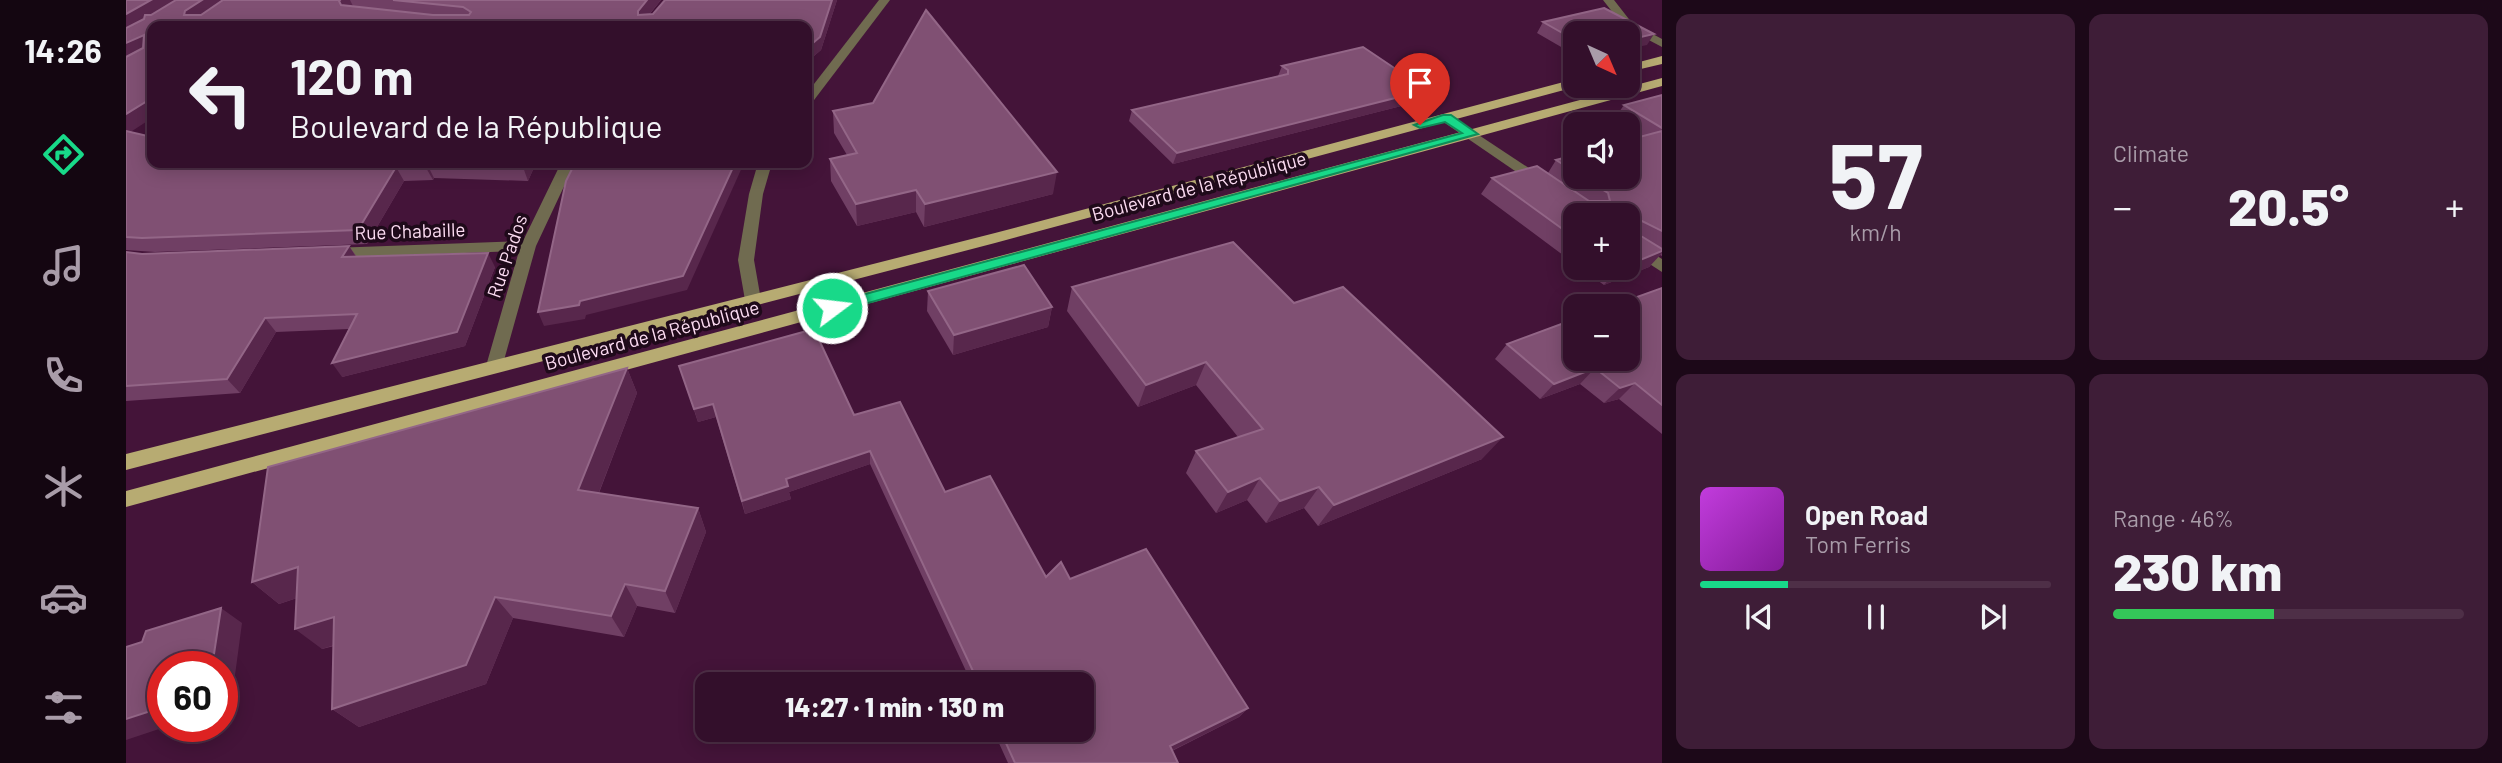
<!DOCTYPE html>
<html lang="en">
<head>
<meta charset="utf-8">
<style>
  :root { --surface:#330f2b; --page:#3e1d37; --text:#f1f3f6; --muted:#a99ca9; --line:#4e2f47; --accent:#18d989 }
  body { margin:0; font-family:Barlow,sans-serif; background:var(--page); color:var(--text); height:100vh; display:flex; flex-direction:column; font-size:26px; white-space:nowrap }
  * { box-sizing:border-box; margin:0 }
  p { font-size:23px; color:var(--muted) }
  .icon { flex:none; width:38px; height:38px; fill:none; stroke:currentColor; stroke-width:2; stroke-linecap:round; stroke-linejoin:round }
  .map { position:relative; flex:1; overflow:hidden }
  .drawer { display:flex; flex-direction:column; gap:14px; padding:14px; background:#1c0818; width:840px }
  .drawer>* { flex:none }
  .banner { position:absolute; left:21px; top:21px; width:665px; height:147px; border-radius:14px; box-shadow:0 4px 18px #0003,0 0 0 2px var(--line); background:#330f2b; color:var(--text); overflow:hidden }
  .needle { width:46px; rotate:136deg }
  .fabs { position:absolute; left:1437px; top:21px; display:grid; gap:14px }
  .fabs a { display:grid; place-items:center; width:77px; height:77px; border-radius:14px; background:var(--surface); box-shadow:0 4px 18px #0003,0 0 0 2px var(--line); font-size:35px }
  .speed { position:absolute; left:21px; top:651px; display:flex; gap:14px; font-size:35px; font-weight:700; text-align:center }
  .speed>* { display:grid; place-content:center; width:91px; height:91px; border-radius:50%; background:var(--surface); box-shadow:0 4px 18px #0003,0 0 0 2px var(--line); line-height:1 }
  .speed .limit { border:10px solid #d22; background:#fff; color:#111 }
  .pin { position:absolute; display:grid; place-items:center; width:60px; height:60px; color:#fff; margin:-72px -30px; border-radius:50% 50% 50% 0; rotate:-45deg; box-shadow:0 0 7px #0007 }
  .pin .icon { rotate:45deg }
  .me { position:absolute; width:77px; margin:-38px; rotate:75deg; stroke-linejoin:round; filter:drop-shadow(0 0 5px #0008) }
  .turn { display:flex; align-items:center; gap:24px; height:147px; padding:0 28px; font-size:32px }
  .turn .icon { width:91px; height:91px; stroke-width:2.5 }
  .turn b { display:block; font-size:49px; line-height:60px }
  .big { font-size:52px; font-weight:800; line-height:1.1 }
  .drawer .tile { flex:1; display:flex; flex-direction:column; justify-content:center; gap:10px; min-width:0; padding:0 24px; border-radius:14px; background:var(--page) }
  .drawer .dial { align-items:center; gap:0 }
  .dial b { font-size:91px; line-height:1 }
  .song { display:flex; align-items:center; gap:21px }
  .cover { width:84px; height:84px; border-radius:10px; background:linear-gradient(135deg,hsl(290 70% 55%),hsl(290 70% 35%)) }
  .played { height:7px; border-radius:4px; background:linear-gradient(90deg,var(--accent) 25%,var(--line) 25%) }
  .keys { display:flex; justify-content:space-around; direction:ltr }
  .heat { display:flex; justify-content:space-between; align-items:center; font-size:38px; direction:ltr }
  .charge { height:10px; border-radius:5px; background:linear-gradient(90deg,#34c759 46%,var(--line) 0) }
  .drawer .tiles { flex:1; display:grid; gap:14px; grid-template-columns:repeat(2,1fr) }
  .trip { position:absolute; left:569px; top:672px; width:399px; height:70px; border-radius:14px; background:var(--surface); box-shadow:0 4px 18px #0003,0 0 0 2px var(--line); font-weight:800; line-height:70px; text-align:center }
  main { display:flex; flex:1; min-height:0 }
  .menu { display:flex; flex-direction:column; width:126px; justify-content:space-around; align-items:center; background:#140611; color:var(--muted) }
  .menu .icon { width:49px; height:49px }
  .menu .selected { color:var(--accent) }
  .menu b { font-size:32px; color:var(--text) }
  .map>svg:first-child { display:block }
</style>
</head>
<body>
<main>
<nav class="menu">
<b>14:26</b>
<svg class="icon selected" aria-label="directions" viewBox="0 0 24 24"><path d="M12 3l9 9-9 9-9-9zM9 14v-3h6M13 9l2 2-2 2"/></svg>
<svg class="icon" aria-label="music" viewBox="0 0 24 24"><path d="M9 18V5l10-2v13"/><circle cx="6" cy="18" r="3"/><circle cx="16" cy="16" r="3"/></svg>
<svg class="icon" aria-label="phone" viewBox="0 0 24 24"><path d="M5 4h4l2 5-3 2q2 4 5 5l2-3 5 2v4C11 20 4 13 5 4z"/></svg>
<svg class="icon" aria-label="climate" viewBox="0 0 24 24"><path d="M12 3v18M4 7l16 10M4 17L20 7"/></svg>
<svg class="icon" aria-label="car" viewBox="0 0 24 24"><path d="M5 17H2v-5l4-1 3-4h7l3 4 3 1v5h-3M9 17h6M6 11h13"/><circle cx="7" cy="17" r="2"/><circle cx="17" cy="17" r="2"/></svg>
<svg class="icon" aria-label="filters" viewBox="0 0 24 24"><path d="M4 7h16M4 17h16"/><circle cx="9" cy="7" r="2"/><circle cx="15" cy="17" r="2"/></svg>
</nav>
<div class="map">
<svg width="1536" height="763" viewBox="0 0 1536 763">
  <rect width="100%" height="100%" fill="#441439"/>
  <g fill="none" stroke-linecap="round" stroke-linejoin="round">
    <g fill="#706b50" fill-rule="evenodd">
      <path d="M 1477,0 L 1488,0 L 1506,23 L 1536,39 L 1536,47 L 1498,27 Z"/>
      <path d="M 1321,114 L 1421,180 L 1421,186 L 1411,186 L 1316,121 L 1316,115 Z"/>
      <path d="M 1502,238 L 1536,259 L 1536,272 L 1502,250 Z"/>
    </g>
    <g fill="#706b50" fill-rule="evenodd">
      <path d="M 753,0 L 764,0 L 685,104 L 681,105 L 681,93 Z"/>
      <path d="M 435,163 L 449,163 L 410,246 L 375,371 L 363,371 L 360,366 L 393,251 L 206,258 L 198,253 L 206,248 L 397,241 Z"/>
      <path d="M 632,163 L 646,163 L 637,194 L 628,260 L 635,300 L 627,306 L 619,300 L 612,260 L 623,194 Z"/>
    </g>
    <g fill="#b7ab72" fill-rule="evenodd">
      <path d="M 1536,56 L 1536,64 L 1502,72 L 1502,65 Z"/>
      <path d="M 1536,78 L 1536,86 L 0,507 L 0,491 Z"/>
      <path d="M 1449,79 L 1449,86 L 1453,86 L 869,243 L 0,470 L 0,454 L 869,233 Z"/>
    </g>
  </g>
  <g fill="#703f64">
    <path d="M 0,0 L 535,0 L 523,15 L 527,14 L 539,0 L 711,0 L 695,50 L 681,62 L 681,26 L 26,26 L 5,132 L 26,163 L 410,163 L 402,181 L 308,178 L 307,180 L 278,181 L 241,244 L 29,252 L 0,250 Z"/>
    <path d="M 1417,22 L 1521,45 L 1449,33 L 1449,55 L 1411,33 Z"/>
    <path d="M 1156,66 L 1301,90 L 1295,101 L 1047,164 L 1003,121 L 1006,110 L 1152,76 Z"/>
    <path d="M 1536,95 L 1536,256 L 1534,255 L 1523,267 L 1478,285 L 1454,268 L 1502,268 L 1449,215 L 1449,264 L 1355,194 L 1366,178 L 1422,173 L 1430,160 L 1449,155 L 1449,177 L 1502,177 L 1511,137 L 1502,131 L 1502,124 L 1490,124 L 1486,122 L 1498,105 Z"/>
    <path d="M 707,111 L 927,194 L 798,227 L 790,212 L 731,226 L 705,181 L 704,159 L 721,155 L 708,133 Z"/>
    <path d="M 223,246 L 231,257 L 369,267 L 339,346 L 216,377 L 223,329 L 150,332 L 114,393 L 0,401 L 0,252 L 16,254 Z"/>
    <path d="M 946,287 L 1168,303 L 1356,459 L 1192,526 L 1178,508 L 1140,523 L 1121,500 L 1090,513 L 1060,473 L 1070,451 L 1112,437 L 1070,385 L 1012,407 L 941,311 Z"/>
    <path d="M 1536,288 L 1536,434 L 1493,399 L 1478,403 L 1454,384 L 1414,399 L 1369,359 L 1381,344 Z"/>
    <path d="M 802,291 L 926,307 L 922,327 L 827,355 L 801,311 Z"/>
    <path d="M 553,366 L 728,415 L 920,577 L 944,579 L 1122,708 L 1113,717 L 1046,751 L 1052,763 L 882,763 L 867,730 L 956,730 L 956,684 L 846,684 L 744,464 L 663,492 L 665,499 L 619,514 L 590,417 L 572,422 Z"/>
    <path d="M 501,368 L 511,393 L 473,493 L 572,508 L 580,532 L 549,613 L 511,606 L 498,637 L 387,618 L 360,684 L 233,727 L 206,709 L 208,646 L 196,649 L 171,598 L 153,604 L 126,582 Z"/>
  </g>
  <g fill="#58274c">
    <path d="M 25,0 L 56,0 L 0,33 L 0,14 Z"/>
    <path d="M 76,0 L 105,0 L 68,24 L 58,15 L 59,11 Z"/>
    <path d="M 214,0 L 224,0 L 228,8 L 219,14 L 213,1 Z"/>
    <path d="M 521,0 L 535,0 L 515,24 L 512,11 Z"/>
    <path d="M 706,0 L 711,0 L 695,50 L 681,62 L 681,48 Z"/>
    <path d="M 1528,34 L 1521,45 L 1502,49 L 1502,40 Z"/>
    <path d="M 18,35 L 26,46 L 0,61 L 0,43 Z"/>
    <path d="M 1301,90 L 1295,101 L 1047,164 L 1051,153 Z"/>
    <path d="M 26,98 L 26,118 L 0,135 L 0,114 Z"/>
    <path d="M 399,163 L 410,163 L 402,181 L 397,167 Z"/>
    <path d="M 609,163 L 618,163 L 561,290 L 460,315 L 459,319 L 418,326 L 412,312 L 454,301 Z"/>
    <path d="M 301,164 L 308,178 L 307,180 L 299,166 Z"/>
    <path d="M 270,167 L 278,181 L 241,244 L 232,230 Z"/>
    <path d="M 931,172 L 927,194 L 798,227 L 799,204 Z"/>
    <path d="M 790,190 L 790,212 L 731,226 L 730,204 Z"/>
    <path d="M 223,246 L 232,260 L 216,257 Z"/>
    <path d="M 1536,251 L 1536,253 L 1523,267 L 1478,285 L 1492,269 L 1502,268 L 1502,265 Z"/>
    <path d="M 362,253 L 369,267 L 339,346 L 216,377 L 206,363 Z"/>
    <path d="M 926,307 L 922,327 L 827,355 L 828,335 Z"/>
    <path d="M 139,318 L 150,332 L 114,393 L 101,379 Z"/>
    <path d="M 1080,362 L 1070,385 L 1012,407 L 1020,385 Z"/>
    <path d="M 501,368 L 511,393 L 465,513 L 452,490 Z"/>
    <path d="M 1469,368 L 1454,384 L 1414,399 L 1428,384 Z"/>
    <path d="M 1509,383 L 1493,399 L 1478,403 L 1494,388 Z"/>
    <path d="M 587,404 L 590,417 L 572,422 L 568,409 Z"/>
    <path d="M 1377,437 L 1356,459 L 1192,526 L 1208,505 Z"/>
    <path d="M 744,451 L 744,464 L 663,492 L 665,499 L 619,514 L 616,501 L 660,479 Z"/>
    <path d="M 1134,478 L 1121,500 L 1090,513 L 1102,492 Z"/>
    <path d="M 1193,487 L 1178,508 L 1140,523 L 1154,501 Z"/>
    <path d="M 572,508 L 580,532 L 549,613 L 539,591 Z"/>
    <path d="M 172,567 L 198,589 L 153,604 L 126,582 Z"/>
    <path d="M 499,584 L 511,606 L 498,637 L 485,616 Z"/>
    <path d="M 369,597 L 387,618 L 360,684 L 233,727 L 206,709 Z"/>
    <path d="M 95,608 L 116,623 L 105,705 L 96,708 L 96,667 L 86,667 Z"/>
    <path d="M 208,617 L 233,637 L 196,649 L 169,629 Z"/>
    <path d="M 37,707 L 37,726 L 42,726 L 0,740 L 0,719 Z"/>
    <path d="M 1122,708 L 1113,717 L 1037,755 L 1044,746 Z"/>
  </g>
  <g fill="#805073" stroke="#936687" stroke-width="2">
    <path d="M 0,0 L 25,0 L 0,14 Z"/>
    <path d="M 50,0 L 76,0 L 59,11 L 58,15 L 75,15 L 97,0 L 214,0 L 213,1 L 215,5 L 307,15 L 343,15 L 345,12 L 337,7 L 267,0 L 521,0 L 512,11 L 512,15 L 527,14 L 539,0 L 706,0 L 694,37 L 681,48 L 681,26 L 26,26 L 26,98 L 0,114 L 0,57 L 17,48 L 18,35 L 0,43 L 0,28 L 18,19 L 19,15 L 25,15 Z"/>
    <path d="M 1478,8 L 1528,34 L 1502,40 L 1502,33 L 1449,33 L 1449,40 L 1417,22 Z"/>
    <path d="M 800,10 L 931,172 L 799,204 L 790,190 L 730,204 L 704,159 L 731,153 L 707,111 L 747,103 Z"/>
    <path d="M 1237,47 L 1301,90 L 1051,153 L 1006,110 L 1162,74 L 1162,70 L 1156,66 Z"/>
    <path d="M 1536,95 L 1536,128 L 1498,105 Z"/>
    <path d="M 0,131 L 26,137 L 26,163 L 399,163 L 397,167 L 301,164 L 299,166 L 270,167 L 232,230 L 16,238 L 0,237 Z"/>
    <path d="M 1536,131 L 1536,231 L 1514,220 L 1515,236 L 1536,249 L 1536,251 L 1502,265 L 1502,215 L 1449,215 L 1449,238 L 1366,178 L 1411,166 L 1463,201 L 1484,201 L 1482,193 L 1456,177 L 1502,177 L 1502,140 Z"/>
    <path d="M 1449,155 L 1449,172 L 1430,160 Z"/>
    <path d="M 444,163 L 609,163 L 557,276 L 454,301 L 453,305 L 412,312 L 440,181 L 446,169 L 443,169 Z"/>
    <path d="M 1107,242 L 1168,303 L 1217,287 L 1377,437 L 1208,505 L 1193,487 L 1154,501 L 1134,478 L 1102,492 L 1070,451 L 1137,429 L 1080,362 L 1020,385 L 946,287 Z"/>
    <path d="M 223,246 L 216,257 L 362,253 L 331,332 L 206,363 L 231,314 L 139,318 L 101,379 L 0,386 L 0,252 L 16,254 Z"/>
    <path d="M 898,265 L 926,307 L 828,335 L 802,291 Z"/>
    <path d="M 1536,288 L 1536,405 L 1509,383 L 1494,388 L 1469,368 L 1428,384 L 1381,344 L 1449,319 L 1449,359 L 1502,359 L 1502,306 L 1486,306 Z"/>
    <path d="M 688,329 L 728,415 L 774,402 L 819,492 L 864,476 L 920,577 L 935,562 L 944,579 L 1020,549 L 1122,708 L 1044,746 L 1052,763 L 889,763 L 874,730 L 956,730 L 956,684 L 853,684 L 744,451 L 660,479 L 662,486 L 616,501 L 587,404 L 568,409 L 553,366 Z"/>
    <path d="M 501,368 L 452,490 L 572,508 L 539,591 L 499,584 L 485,616 L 369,597 L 340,665 L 206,709 L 208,617 L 169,629 L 172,567 L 126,582 L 142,467 Z"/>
    <path d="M 95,608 L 86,667 L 37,667 L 37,707 L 0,719 L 0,647 L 16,642 L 20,631 Z"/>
  </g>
  <path fill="#18d989" stroke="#108d59" stroke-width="2" d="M 1317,115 L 1325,115 L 1352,134 L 706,313 L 699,308 L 706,303 L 1336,133 L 1319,122 L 1294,128 L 1288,125 Z"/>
  <g text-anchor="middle" stroke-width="7" stroke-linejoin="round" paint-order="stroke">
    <g font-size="19" fill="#fcdcf2" stroke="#1f0a1a">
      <text transform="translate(1073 186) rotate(-15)" y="7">Boulevard de la République</text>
      <text transform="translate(284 231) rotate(-2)" y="7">Rue Chabaille</text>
      <text transform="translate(381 256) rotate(-71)" y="7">Rue Pados</text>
      <text transform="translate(526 335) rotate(-15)" y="7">Boulevard de la République</text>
    </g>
  </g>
</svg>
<div class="fabs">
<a><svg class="needle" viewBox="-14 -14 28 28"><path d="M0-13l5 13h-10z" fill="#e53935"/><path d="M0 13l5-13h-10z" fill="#a99ca9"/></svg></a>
<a><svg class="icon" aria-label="sound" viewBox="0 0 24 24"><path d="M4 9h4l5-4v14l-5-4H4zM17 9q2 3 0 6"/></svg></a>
<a>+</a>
<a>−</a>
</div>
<div class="speed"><div class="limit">60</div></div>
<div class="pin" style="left:1294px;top:125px;background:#d93025"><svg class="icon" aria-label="arrive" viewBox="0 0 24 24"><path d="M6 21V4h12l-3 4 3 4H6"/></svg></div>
<svg class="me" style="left:706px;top:308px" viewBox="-20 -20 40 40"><circle r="17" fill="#18d989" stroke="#fff" stroke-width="3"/><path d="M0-11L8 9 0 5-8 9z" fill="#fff"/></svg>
<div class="trip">14:27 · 1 min · 130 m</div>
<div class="banner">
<div class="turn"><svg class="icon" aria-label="left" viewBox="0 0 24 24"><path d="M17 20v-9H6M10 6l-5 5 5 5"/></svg><div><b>120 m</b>Boulevard de la République</div></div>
</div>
</div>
<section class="drawer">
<div class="tiles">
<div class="tile dial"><b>57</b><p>km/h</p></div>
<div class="tile"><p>Climate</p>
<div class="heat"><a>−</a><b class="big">20.5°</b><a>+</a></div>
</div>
<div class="tile">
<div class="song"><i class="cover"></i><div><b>Open Road</b><p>Tom Ferris</p></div></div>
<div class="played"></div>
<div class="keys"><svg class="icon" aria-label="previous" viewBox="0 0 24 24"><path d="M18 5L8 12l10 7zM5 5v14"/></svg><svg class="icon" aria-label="pause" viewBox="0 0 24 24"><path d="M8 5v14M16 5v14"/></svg><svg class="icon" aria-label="next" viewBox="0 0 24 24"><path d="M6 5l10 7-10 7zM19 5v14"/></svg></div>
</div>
<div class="tile"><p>Range · 46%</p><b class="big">230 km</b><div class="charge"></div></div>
</div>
</section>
</main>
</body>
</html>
